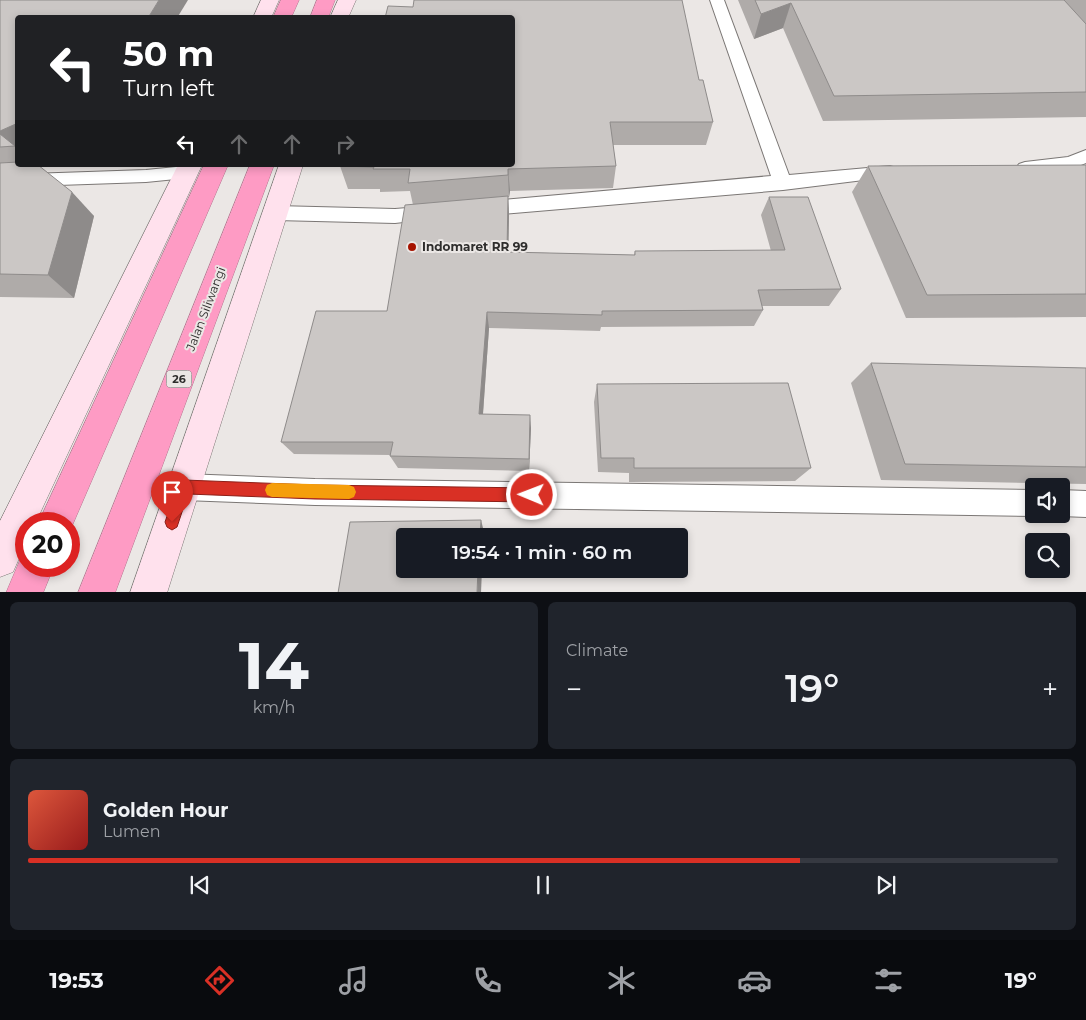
<!DOCTYPE html>
<html lang="en">
<head>
<meta charset="utf-8">
<style>
  :root { --surface:#171b24; --page:#20242c; --text:#f1f3f6; --muted:#9ea1a6; --line:#363941; --accent:#d93025 }
  body { margin:0; font-family:Montserrat,sans-serif; background:var(--page); color:var(--text); height:100vh; display:flex; flex-direction:column; font-size:19px; white-space:nowrap }
  * { box-sizing:border-box; margin:0 }
  p { font-size:16px; color:var(--muted) }
  .icon { flex:none; width:28px; height:28px; fill:none; stroke:currentColor; stroke-width:2; stroke-linecap:round; stroke-linejoin:round }
  .map { position:relative; height:592px; overflow:hidden }
  .sheet { display:flex; flex-direction:column; gap:10px; padding:10px; background:#0d0f14; flex:1 }
  .sheet>* { flex:none }
  .guide { position:absolute; left:15px; top:15px; width:500px; height:152px; border-radius:5px; box-shadow:0 2px 8px #0003; background:#202124; color:#fff; overflow:hidden }
  .controls { position:absolute; left:1025px; top:478px; display:grid; gap:10px }
  .controls a { display:grid; place-items:center; width:45px; height:45px; border-radius:5px; background:var(--surface); box-shadow:0 2px 8px #0003; font-size:25px }
  .speed { position:absolute; left:15px; top:512px; display:flex; gap:10px; font-size:25px; font-weight:700; text-align:center }
  .speed>* { display:grid; place-content:center; width:65px; height:65px; border-radius:50%; background:var(--surface); box-shadow:0 2px 8px #0003; line-height:1 }
  .speed .limit { border:8px solid #d22; background:#fff; color:#111 }
  .pin { position:absolute; display:grid; place-items:center; width:42px; height:42px; color:#fff; margin:-51px -21px; border-radius:50% 50% 50% 0; rotate:-45deg; box-shadow:0 0 5px #0007 }
  .pin .icon { rotate:45deg }
  .me { position:absolute; width:55px; margin:-28px; rotate:271deg; stroke-linejoin:round; filter:drop-shadow(0 0 4px #0008) }
  .turn { display:flex; align-items:center; gap:18px; height:105px; padding:0 25px; font-size:22px }
  .turn .icon { width:65px; height:65px; stroke-width:2.5 }
  .turn b { display:block; font-size:35px; line-height:42px }
  .lanes { display:flex; align-items:center; height:48px; padding:0 25px; background:#0003; justify-content:center; gap:25px; direction:ltr }
  .lanes .off { opacity:.35 }
  .big { font-size:38px; font-weight:600; line-height:1.1 }
  .sheet .card { flex:1; display:flex; flex-direction:column; justify-content:center; gap:8px; min-width:0; padding:0 18px; border-radius:8px; background:var(--page) }
  .sheet .dial { align-items:center; gap:0 }
  .dial b { font-size:65px; line-height:1 }
  .song { display:flex; align-items:center; gap:15px }
  .cover { width:60px; height:60px; border-radius:8px; background:linear-gradient(135deg,hsl(10 70% 55%),hsl(0 70% 35%)) }
  .played { height:5px; border-radius:2px; background:linear-gradient(90deg,var(--accent) 75%,var(--line) 75%) }
  .keys { display:flex; justify-content:space-around; direction:ltr }
  .heat { display:flex; justify-content:space-between; align-items:center; font-size:28px; direction:ltr }
  .sheet .tiles { flex:1; display:grid; gap:10px; grid-template-columns:1fr 1fr }
  .card:last-child { grid-column:span 2 }
  .trip { position:absolute; left:396px; top:528px; width:292px; height:50px; border-radius:5px; background:var(--surface); box-shadow:0 2px 8px #0003; font-weight:600; line-height:50px; text-align:center }
  .dock { display:flex; height:80px; justify-content:space-around; align-items:center; background:#090b0e; color:var(--muted) }
  .dock .icon { width:35px; height:35px }
  .dock .on { color:var(--accent) }
  .dock b { font-size:22px; color:var(--text) }
  .map>svg:first-child { display:block }
</style>
</head>
<body>
<div class="map">
<svg width="1086" height="593" viewBox="0 0 1086 593">
  <rect width="100%" height="100%" fill="#ebe7e5"/>
  <g fill="none" stroke-linecap="round" stroke-linejoin="round">
    <defs>
      <g id="lane">
        <path d="M 710,0 L 724,0 L 789,175 L 890,166 L 896,168 L 899,172 L 896,176 L 783,190 L 480,216 L 473,214 L 470,209 L 473,204 L 480,202 L 771,176 Z"/>
        <path d="M 1086,150 L 1086,163 L 1071,169 L 1025,174 L 1019,172 L 1016,168 L 1019,164 L 1025,162 L 1068,157 Z"/>
        <path d="M 186,166 L 192,168 L 195,172 L 192,176 L 186,178 L 146,182 L 0,187 L 0,175 L 146,170 Z"/>
        <path d="M 276,206 L 395,209 L 432,206 L 439,208 L 442,213 L 439,218 L 395,223 L 276,220 L 269,218 L 266,213 L 269,208 Z"/>
        <path d="M 184,474 L 315,479 L 1034,490 L 1034,514 L 1040,514 L 1034,516 L 315,505 L 184,500 L 175,496 L 171,487 L 175,478 Z"/>
        <path d="M 1061,490 L 1086,491 L 1086,517 L 1061,516 L 1055,514 L 1061,514 Z"/>
      </g>
      <g id="secondary">
        <path d="M 261,0 L 279,0 L 271,18 L 253,18 Z"/>
        <path d="M 338,0 L 356,0 L 348,18 L 330,18 Z"/>
        <path d="M 178,165 L 202,165 L 35,524 L 26,524 L 26,543 L 13,572 L 0,577 L 0,521 Z"/>
        <path d="M 279,165 L 303,165 L 167,593 L 130,593 Z"/>
      </g>
      <g id="highway">
        <path d="M 281,0 L 299,0 L 291,18 L 273,18 Z"/>
        <path d="M 317,0 L 335,0 L 328,18 L 310,18 Z"/>
        <path d="M 204,165 L 228,165 L 69,533 L 69,524 L 38,524 Z"/>
        <path d="M 250,165 L 274,165 L 115,593 L 78,593 Z"/>
        <path d="M 26,552 L 26,566 L 54,566 L 43,593 L 6,593 L 23,553 Z"/>
      </g>
    </defs>
    <use href="#lane" stroke="#7b7775" stroke-width="2"/>
    <use href="#secondary" stroke="#7b7775" stroke-width="1"/>
    <use href="#highway" stroke="#b5748f" stroke-width="1"/>
    <use href="#lane" fill="#fff" fill-rule="evenodd"/>
    <use href="#secondary" fill="#ffe1ed" fill-rule="evenodd"/>
    <use href="#highway" fill="#fe9bc4" fill-rule="evenodd"/>
  </g>
  <g fill="#afaba9">
    <path d="M 0,0 L 18,18 L 18,165 L 94,216 L 74,298 L 0,297 Z"/>
    <path d="M 738,0 L 1086,0 L 1086,117 L 823,121 L 783,28 L 754,39 Z"/>
    <path d="M 699,80 L 713,122 L 706,145 L 613,145 L 616,166 L 613,188 L 510,191 L 509,197 L 508,197 L 509,214 L 508,252 L 634,255 L 635,251 L 771,251 L 761,215 L 769,197 L 841,289 L 829,306 L 762,306 L 763,310 L 754,326 L 601,327 L 600,331 L 489,328 L 483,414 L 531,428 L 529,471 L 398,468 L 390,456 L 391,455 L 294,454 L 281,442 L 387,311 L 413,205 L 410,191 L 380,192 L 380,189 L 348,189 L 340,166 Z"/>
    <path d="M 1086,165 L 1086,317 L 906,318 L 852,192 L 868,166 Z"/>
    <path d="M 871,363 L 1086,368 L 1086,484 L 881,480 L 851,383 Z"/>
    <path d="M 597,384 L 811,468 L 795,481 L 629,482 L 629,473 L 598,472 L 594,402 Z"/>
  </g>
  <g fill="#8e8b8a">
    <path d="M 159,0 L 188,0 L 177,18 L 148,18 Z"/>
    <path d="M 791,3 L 783,28 L 754,39 L 761,14 Z"/>
    <path d="M 18,123 L 18,149 L 0,135 L 0,131 Z"/>
    <path d="M 508,169 L 510,191 L 509,197 L 508,175 Z"/>
    <path d="M 72,192 L 94,216 L 74,298 L 48,275 Z"/>
    <path d="M 508,196 L 509,214 L 508,270 L 507,252 Z"/>
    <path d="M 487,312 L 489,328 L 482,427 L 479,414 Z"/>
    <path d="M 530,415 L 531,428 L 529,471 L 529,459 Z"/>
    <path d="M 481,520 L 483,528 L 483,536 L 480,536 Z"/>
    <path d="M 478,569 L 482,569 L 481,593 L 477,593 Z"/>
  </g>
  <g fill="#cbc7c5" stroke="#8e8b8a">
    <path d="M 0,0 L 159,0 L 148,18 L 18,18 L 18,123 L 0,131 Z"/>
    <path d="M 414,0 L 682,0 L 699,80 L 703,80 L 713,122 L 610,122 L 616,166 L 508,169 L 508,175 L 408,183 L 410,169 L 373,169 L 374,167 L 340,166 L 340,165 L 512,165 L 512,18 L 385,18 L 388,6 L 413,7 Z"/>
    <path d="M 755,0 L 1064,0 L 1086,24 L 1086,92 L 834,96 L 791,3 L 761,14 Z"/>
    <path d="M 0,134 L 15,146 L 0,147 Z"/>
    <path d="M 18,162 L 18,165 L 38,165 L 72,192 L 48,275 L 0,274 L 0,163 Z"/>
    <path d="M 1086,165 L 1086,294 L 927,295 L 868,166 Z"/>
    <path d="M 508,196 L 507,252 L 635,255 L 635,251 L 785,250 L 769,197 L 808,197 L 841,289 L 758,290 L 763,310 L 602,311 L 602,315 L 487,312 L 479,414 L 530,415 L 529,459 L 390,456 L 393,442 L 281,442 L 316,311 L 387,311 L 405,205 Z"/>
    <path d="M 871,363 L 1086,368 L 1086,467 L 905,464 Z"/>
    <path d="M 788,383 L 811,468 L 634,468 L 634,458 L 601,458 L 597,384 Z"/>
    <path d="M 481,520 L 480,536 L 405,536 L 405,569 L 478,569 L 477,593 L 338,593 L 350,522 Z"/>
  </g>
  <path fill="#d93025" stroke="#8d1f18" d="M 184,480 L 315,485 L 532,488 L 537,490 L 539,495 L 537,500 L 532,502 L 315,499 L 188,494 L 177,527 L 172,530 L 167,527 L 165,522 L 179,482 Z"/>
  <path fill="#f59e0b" d="M 272,483 L 349,485 L 354,487 L 356,492 L 354,497 L 349,499 L 272,497 L 267,495 L 265,490 L 267,485 Z"/>
  <circle fill="#a61300" stroke="#ebe7e5" stroke-width="2" cx="412" cy="247" r="5"/>
  <g text-anchor="middle" stroke-width="4" stroke-linejoin="round" paint-order="stroke">
    <rect fill="#ebe7e5" stroke="#676564" stroke-width="1" x="166.5" y="370.5" width="25" height="17" rx="4"/>
    <g font-size="11" font-weight="bold" fill="#2e2d2c">
      <text x="179" y="383">26</text>
    </g>
    <g font-size="12" font-weight="bold" fill="#2e2d2c" stroke="#ebe7e5" text-anchor="start">
      <text x="422" y="251">Indomaret RR 99</text>
    </g>
    <g font-size="12" fill="#2e2d2c" stroke="#ebe7e5">
      <text transform="translate(206 309) rotate(-69)" y="4">Jalan Siliwangi</text>
    </g>
  </g>
</svg>
<div class="controls">
<a><svg class="icon" aria-label="sound" viewBox="0 0 24 24"><path d="M4 9h4l5-4v14l-5-4H4zM17 9q2 3 0 6"/></svg></a>
<a><svg class="icon" aria-label="search" viewBox="0 0 24 24"><circle cx="10" cy="10" r="6"/><path d="M15 15l6 6"/></svg></a>
</div>
<div class="speed"><div class="limit">20</div></div>
<div class="pin" style="left:172px;top:522px;background:#d93025"><svg class="icon" aria-label="arrive" viewBox="0 0 24 24"><path d="M6 21V4h12l-3 4 3 4H6"/></svg></div>
<svg class="me" style="left:532px;top:495px" viewBox="-20 -20 40 40"><circle r="17" fill="#d93025" stroke="#fff" stroke-width="3"/><path d="M0-11L8 9 0 5-8 9z" fill="#fff"/></svg>
<div class="trip">19:54 · 1 min · 60 m</div>
<div class="guide">
<div class="turn"><svg class="icon" aria-label="left" viewBox="0 0 24 24"><path d="M17 20v-9H6M10 6l-5 5 5 5"/></svg><div><b>50 m</b>Turn left</div></div>
<div class="lanes"><svg class="icon" aria-label="left" viewBox="0 0 24 24"><path d="M17 20v-9H6M10 6l-5 5 5 5"/></svg><svg class="icon off" aria-label="ahead" viewBox="0 0 24 24"><path d="M12 20V5M6 11l6-6 6 6"/></svg><svg class="icon off" aria-label="ahead" viewBox="0 0 24 24"><path d="M12 20V5M6 11l6-6 6 6"/></svg><svg class="icon off" aria-label="right" viewBox="0 0 24 24"><path d="M7 20v-9h11M14 6l5 5-5 5"/></svg></div>
</div>
</div>
<section class="sheet">
<div class="tiles">
<div class="card dial"><b>14</b><p>km/h</p></div>
<div class="card"><p>Climate</p>
<div class="heat"><a>−</a><b class="big">19°</b><a>+</a></div>
</div>
<div class="card">
<div class="song"><i class="cover"></i><div><b>Golden Hour</b><p>Lumen</p></div></div>
<div class="played"></div>
<div class="keys"><svg class="icon" aria-label="previous" viewBox="0 0 24 24"><path d="M18 5L8 12l10 7zM5 5v14"/></svg><svg class="icon" aria-label="pause" viewBox="0 0 24 24"><path d="M8 5v14M16 5v14"/></svg><svg class="icon" aria-label="next" viewBox="0 0 24 24"><path d="M6 5l10 7-10 7zM19 5v14"/></svg></div>
</div>
</div>
</section>
<nav class="dock">
<b>19:53</b>
<svg class="icon on" aria-label="directions" viewBox="0 0 24 24"><path d="M12 3l9 9-9 9-9-9zM9 14v-3h6M13 9l2 2-2 2"/></svg>
<svg class="icon" aria-label="music" viewBox="0 0 24 24"><path d="M9 18V5l10-2v13"/><circle cx="6" cy="18" r="3"/><circle cx="16" cy="16" r="3"/></svg>
<svg class="icon" aria-label="phone" viewBox="0 0 24 24"><path d="M5 4h4l2 5-3 2q2 4 5 5l2-3 5 2v4C11 20 4 13 5 4z"/></svg>
<svg class="icon" aria-label="climate" viewBox="0 0 24 24"><path d="M12 3v18M4 7l16 10M4 17L20 7"/></svg>
<svg class="icon" aria-label="car" viewBox="0 0 24 24"><path d="M5 17H2v-5l4-1 3-4h7l3 4 3 1v5h-3M9 17h6M6 11h13"/><circle cx="7" cy="17" r="2"/><circle cx="17" cy="17" r="2"/></svg>
<svg class="icon" aria-label="filters" viewBox="0 0 24 24"><path d="M4 7h16M4 17h16"/><circle cx="9" cy="7" r="2"/><circle cx="15" cy="17" r="2"/></svg>
<b>19°</b>
</nav>
</body>
</html>
